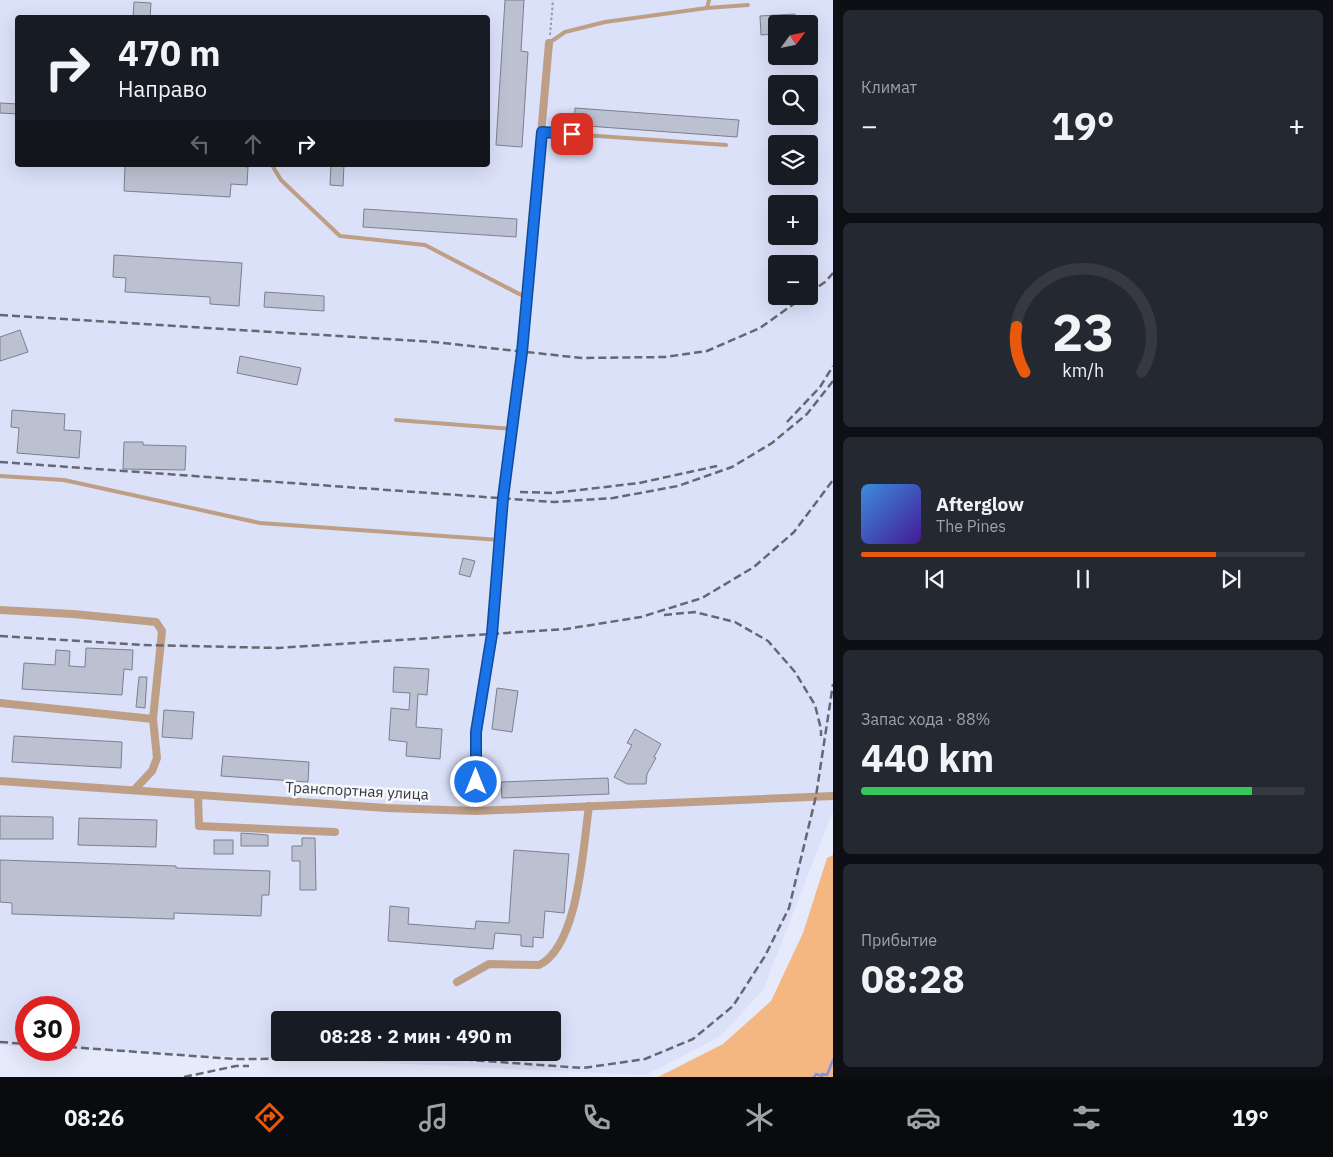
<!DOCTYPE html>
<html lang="ru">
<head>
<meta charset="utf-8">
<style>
  :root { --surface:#171b24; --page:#242831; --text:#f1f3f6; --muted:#9ea1a6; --line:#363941; --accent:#ea580c }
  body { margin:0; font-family:"IBM Plex Sans",sans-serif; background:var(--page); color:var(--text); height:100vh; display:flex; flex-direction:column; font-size:19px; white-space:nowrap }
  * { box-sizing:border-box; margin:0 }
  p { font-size:16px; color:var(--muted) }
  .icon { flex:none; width:28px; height:28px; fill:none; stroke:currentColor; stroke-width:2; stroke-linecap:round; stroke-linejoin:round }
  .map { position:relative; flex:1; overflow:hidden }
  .sheet { display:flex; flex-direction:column; gap:10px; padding:10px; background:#0d0f14; width:500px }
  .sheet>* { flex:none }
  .hud { position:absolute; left:15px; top:15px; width:475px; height:152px; border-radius:5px; box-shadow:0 5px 20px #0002; background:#171b24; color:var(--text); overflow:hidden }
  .needle { width:32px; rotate:57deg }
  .buttons { position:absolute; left:768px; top:15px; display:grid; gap:10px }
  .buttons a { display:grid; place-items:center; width:50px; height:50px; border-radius:5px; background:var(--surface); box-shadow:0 5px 20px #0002; font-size:25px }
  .speed { position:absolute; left:15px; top:996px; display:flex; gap:10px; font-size:25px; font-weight:700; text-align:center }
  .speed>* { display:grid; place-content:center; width:65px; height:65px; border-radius:50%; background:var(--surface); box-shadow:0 5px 20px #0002; line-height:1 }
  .speed .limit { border:8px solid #d22; background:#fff; color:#111 }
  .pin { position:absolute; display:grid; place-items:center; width:42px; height:42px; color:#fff; margin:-21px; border-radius:10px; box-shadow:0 2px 8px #0006 }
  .me { position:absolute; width:55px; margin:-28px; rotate:0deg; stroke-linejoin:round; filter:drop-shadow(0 0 4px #0008) }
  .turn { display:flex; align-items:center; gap:18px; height:105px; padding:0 20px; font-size:22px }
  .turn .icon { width:65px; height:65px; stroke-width:2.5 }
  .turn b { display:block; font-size:35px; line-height:42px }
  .lanes { display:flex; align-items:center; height:48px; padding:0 20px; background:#0003; justify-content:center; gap:25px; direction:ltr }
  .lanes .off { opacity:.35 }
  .big { font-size:38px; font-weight:700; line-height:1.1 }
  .sheet .card { flex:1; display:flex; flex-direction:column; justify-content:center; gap:8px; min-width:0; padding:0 18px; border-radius:8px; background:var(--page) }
  .sheet .dial { align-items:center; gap:0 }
  .dial svg { height:130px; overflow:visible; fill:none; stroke:var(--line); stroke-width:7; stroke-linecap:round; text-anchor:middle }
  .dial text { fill:var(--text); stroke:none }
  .song { display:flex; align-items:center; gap:15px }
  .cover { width:60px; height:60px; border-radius:8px; background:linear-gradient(135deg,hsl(210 70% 55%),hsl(260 70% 35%)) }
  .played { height:5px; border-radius:2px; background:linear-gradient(90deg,var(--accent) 80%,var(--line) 80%) }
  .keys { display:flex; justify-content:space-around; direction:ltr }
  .heat { display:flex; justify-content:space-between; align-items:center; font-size:28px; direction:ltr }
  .charge { height:8px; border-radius:4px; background:linear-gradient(90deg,#34c759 88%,var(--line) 0) }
  .trip { position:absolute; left:271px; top:1011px; width:290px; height:50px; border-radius:5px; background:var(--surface); box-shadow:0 5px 20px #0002; font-weight:700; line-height:50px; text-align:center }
  .menu { display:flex; height:80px; justify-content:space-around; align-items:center; background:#090b0e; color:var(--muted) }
  .menu .icon { width:35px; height:35px }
  .menu .on { color:var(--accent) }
  .menu b { font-size:22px; color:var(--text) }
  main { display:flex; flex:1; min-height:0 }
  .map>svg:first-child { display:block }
</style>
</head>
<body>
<main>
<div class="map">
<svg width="833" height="1077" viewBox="0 0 833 1077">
  <rect width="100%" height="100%" fill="#e6ebfc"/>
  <path fill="#dae1f9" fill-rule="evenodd" d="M 0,0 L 833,0 L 833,811 L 763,990 L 721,1036 L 646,1075 L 69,1049 L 69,1008 L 26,1008 L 26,1047 L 0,1045 ZM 18,18 L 488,18 L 488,165 L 18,165 ZM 776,24 L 809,24 L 809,56 L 776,56 ZM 776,84 L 809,84 L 809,116 L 776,116 ZM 776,144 L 809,144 L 809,176 L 776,176 ZM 776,204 L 809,204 L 809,236 L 776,236 ZM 776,264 L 809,264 L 809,296 L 776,296 ZM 280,1020 L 552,1020 L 552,1052 L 280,1052 Z"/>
  <path fill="#f5b782" d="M 833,855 L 833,1077 L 658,1077 L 723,1044 L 771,1001 L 803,933 L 827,858 Z"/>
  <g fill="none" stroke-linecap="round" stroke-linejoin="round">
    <path stroke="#8093e0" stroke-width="2.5" d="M 814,1077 L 816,1074 L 822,1076 L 822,1074 L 827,1075 L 833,1060"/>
  </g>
  <g fill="#bcc1d1" stroke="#7b808f">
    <path d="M 505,0 L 524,0 L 521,51 L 528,52 L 522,147 L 496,145 Z"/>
    <path d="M 134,2 L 151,3 L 150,18 L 133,18 Z"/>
    <path d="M 795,14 L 796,24 L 776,24 L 776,34 L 761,35 L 760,16 Z"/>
    <path d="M 0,103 L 18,104 L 18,114 L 0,113 Z"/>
    <path d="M 575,108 L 739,120 L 737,137 L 574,125 Z"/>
    <path d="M 125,165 L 232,165 L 248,167 L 247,185 L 231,184 L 230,197 L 124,191 Z"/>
    <path d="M 331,165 L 344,165 L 343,186 L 330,185 Z"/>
    <path d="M 364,209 L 517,219 L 516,237 L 363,227 Z"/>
    <path d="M 114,255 L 242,263 L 239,306 L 210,304 L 210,297 L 125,292 L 126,278 L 113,277 Z"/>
    <path d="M 265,292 L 324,296 L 324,311 L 264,307 Z"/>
    <path d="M 20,330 L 28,352 L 0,361 L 0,337 Z"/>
    <path d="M 240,356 L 301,368 L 297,385 L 237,373 Z"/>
    <path d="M 12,410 L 65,414 L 64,430 L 81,431 L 79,458 L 17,453 L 19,428 L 11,427 Z"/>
    <path d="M 124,442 L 143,442 L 143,445 L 186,446 L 185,470 L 123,469 Z"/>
    <path d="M 463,558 L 475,561 L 470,577 L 459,574 Z"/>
    <path d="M 86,648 L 133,650 L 132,670 L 124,669 L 122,695 L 22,689 L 24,663 L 55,665 L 56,650 L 70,651 L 69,666 L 85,667 Z"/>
    <path d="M 394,667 L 429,669 L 427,695 L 418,694 L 416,727 L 442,729 L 440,759 L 406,756 L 407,742 L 389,740 L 391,708 L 409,710 L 410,693 L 393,692 Z"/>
    <path d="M 139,677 L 147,677 L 145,708 L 136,707 Z"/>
    <path d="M 497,688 L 518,691 L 512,732 L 492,729 Z"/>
    <path d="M 164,710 L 194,712 L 192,739 L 162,737 Z"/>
    <path d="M 635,729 L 661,744 L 654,757 L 656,758 L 647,774 L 646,784 L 627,784 L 614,777 L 632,745 L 627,743 Z"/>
    <path d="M 14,736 L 122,742 L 121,768 L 12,762 Z"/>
    <path d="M 223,756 L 309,762 L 308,782 L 221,776 Z"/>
    <path d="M 608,778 L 609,794 L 502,798 L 501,782 Z"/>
    <path d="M 0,816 L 53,817 L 53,839 L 0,839 Z"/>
    <path d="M 79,818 L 157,820 L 156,847 L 78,845 Z"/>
    <path d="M 241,833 L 268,835 L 268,846 L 241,846 Z"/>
    <path d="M 302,838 L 315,838 L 316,890 L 300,890 L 300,861 L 292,861 L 292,846 L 302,846 Z"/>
    <rect x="214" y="840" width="19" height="14"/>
    <path d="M 514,850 L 569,854 L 564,913 L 545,911 L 543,938 L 533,937 L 533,947 L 521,946 L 521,935 L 495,933 L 493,949 L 388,941 L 390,906 L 409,908 L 408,924 L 475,929 L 476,921 L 509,923 Z"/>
    <path d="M 0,860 L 176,866 L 176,868 L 270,871 L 269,895 L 262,895 L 261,916 L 174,913 L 174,919 L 12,914 L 12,903 L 0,902 Z"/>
  </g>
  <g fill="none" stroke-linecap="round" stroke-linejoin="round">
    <path stroke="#9699a6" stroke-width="2" stroke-dasharray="2.5 2.5" stroke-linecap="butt" d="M 550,35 L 553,0"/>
    <g stroke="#be9f85" stroke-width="4">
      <path d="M 707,8 L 709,0"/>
      <path d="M 549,43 L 565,32 L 605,22 L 707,8 L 748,5"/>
      <path d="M 541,132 L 726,145"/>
      <path d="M 272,165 L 281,180 L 340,236 L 425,245 L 527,298"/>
      <path d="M 396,420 L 513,429"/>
      <path d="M 0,476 L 64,480 L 260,523 L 500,540"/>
    </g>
    <g stroke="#be9f85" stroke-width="8">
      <path d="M 0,610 L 73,614 L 156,622 L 162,631 L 153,719 L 157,758 L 152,771 L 134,790"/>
      <path d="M 0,703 L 153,719"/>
      <path d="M 0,781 L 386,808 L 476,811 L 833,796"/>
      <path d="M 198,795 L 199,826 L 335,832"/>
      <path d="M 476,811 L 476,731 L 492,634 L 503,498 L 522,352 L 549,43"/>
      <path d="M 457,982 L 489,964 L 539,965 C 579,946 583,846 589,806"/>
    </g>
    <g stroke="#656872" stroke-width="2.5" stroke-dasharray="8 4" stroke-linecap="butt">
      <path d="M 809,293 L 825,282 L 833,273"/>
      <path d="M 0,315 L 434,342 L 582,358 L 665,357 L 707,351 L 760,328 L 805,296"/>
      <path d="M 787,422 L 820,387 L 833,366"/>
      <path d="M 0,462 L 554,502 L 613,498 L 678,486 L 732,467 L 772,443 L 807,414 L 833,381"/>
      <path d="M 520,492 L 554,493 L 639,483 L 717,466"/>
      <path d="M 664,615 L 695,612 L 735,622 L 768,641 L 795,672 L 815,705 L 821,729 L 821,736"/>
      <path d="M 0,636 L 143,645 L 278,648 L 566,629 L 641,617 L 702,598 L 754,567 L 794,532 L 833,480"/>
      <path d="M 0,1042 L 26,1044"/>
      <path d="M 69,1047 L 235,1059 L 443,1058 L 583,1068 L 645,1059 L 693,1039 L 733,1006 L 765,956 L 789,908 L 816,796 L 833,684"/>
      <path d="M 184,1077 L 236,1066 L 249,1066"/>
    </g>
  </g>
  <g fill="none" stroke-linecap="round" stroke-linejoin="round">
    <defs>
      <path id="route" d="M 476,782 L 476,732 L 492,634 L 503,498 L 522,352 L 542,132 L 572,134"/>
    </defs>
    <use href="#route" stroke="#114b97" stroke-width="12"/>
    <use href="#route" stroke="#1a73e8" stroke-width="9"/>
  </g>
  <g text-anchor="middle" stroke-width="5" stroke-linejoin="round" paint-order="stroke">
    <g font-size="15" fill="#35373e" stroke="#f7f8fc">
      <text transform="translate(357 791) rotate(3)" y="5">Транспортная улица</text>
    </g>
  </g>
</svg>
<div class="buttons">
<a><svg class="needle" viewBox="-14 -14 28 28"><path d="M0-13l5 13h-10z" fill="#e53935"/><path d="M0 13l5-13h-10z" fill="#9ea1a6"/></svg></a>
<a><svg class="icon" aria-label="search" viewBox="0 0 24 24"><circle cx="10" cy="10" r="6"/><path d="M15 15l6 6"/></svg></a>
<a><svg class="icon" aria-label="layers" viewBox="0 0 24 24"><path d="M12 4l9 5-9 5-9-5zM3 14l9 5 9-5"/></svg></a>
<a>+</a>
<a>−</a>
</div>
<div class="speed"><div class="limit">30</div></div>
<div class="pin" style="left:572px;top:134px;background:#d93025"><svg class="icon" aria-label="arrive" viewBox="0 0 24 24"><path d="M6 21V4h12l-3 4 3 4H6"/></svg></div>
<svg class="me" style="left:476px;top:782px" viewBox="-20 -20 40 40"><circle r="17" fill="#1a73e8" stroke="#fff" stroke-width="3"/><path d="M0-11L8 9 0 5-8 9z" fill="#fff"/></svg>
<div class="trip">08:28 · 2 мин · 490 m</div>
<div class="hud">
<div class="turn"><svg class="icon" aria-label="right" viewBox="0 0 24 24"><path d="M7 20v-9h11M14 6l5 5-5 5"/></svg><div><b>470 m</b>Направо</div></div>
<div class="lanes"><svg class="icon off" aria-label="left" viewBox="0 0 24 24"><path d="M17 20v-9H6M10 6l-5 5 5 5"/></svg><svg class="icon off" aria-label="ahead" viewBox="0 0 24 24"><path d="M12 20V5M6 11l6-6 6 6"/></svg><svg class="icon" aria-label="right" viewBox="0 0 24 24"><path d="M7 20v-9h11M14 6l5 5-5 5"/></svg></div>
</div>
</div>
<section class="sheet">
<div class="card"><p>Климат</p>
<div class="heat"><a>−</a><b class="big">19°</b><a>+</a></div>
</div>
<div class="card dial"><svg viewBox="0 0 100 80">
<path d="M14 69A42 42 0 1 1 86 69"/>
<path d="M14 69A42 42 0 0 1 9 41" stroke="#ea580c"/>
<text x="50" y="56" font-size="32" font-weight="700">23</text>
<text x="50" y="72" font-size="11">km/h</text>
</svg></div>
<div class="card">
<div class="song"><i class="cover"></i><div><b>Afterglow</b><p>The Pines</p></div></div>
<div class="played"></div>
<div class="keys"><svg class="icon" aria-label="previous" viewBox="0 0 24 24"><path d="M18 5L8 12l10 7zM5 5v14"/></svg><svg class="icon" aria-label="pause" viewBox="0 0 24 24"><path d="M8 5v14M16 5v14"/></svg><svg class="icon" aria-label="next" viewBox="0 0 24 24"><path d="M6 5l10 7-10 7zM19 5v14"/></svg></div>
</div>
<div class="card"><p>Запас хода · 88%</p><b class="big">440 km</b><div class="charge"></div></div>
<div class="card"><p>Прибытие</p><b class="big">08:28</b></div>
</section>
</main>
<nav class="menu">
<b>08:26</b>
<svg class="icon on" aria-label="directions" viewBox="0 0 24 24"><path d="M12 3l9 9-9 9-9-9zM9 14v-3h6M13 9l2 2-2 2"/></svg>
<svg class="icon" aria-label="music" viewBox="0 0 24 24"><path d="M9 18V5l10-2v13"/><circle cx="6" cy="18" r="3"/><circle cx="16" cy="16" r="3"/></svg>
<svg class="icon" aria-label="phone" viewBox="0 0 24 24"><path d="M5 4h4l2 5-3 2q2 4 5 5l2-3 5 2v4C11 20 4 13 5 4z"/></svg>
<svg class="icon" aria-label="climate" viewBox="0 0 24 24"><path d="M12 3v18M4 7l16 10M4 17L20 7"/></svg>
<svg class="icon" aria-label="car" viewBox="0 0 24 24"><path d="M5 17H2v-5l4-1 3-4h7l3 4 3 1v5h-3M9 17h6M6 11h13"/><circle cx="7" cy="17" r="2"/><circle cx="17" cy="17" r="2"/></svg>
<svg class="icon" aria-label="filters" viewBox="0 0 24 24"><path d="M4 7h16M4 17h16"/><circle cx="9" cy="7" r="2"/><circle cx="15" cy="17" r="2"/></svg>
<b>19°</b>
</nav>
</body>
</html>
